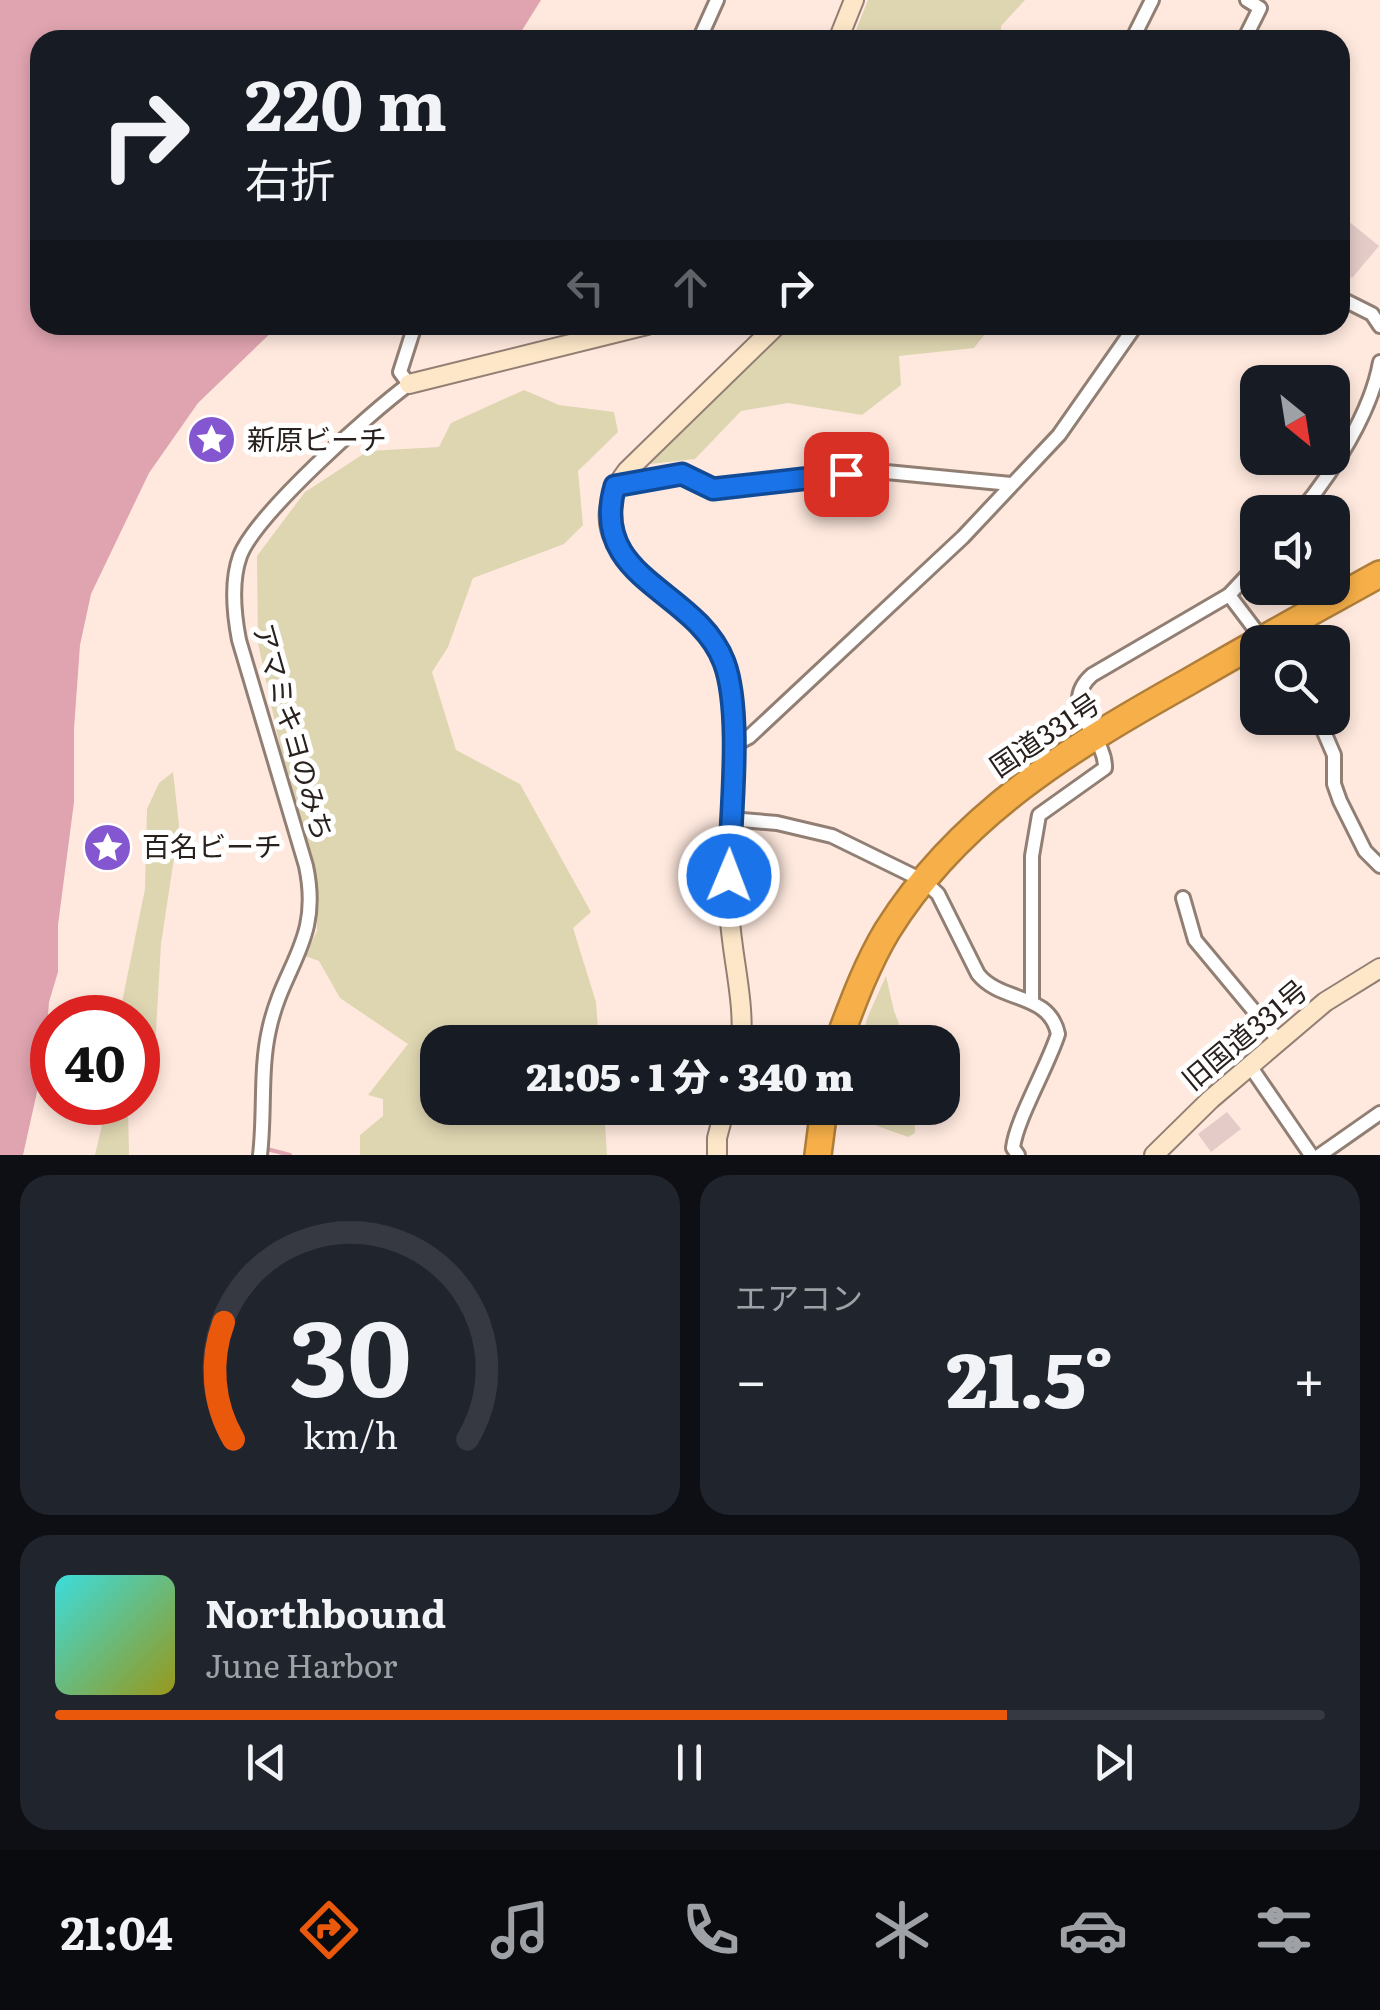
<!DOCTYPE html>
<html lang="ja">
<head>
<meta charset="utf-8">
<style>
  :root { --surface:#171b24; --page:#20242c; --text:#f1f3f6; --muted:#9ea1a6; --line:#363941; --accent:#ea580c }
  body { margin:0; font-family:Literata,"Noto Sans JP",serif; background:var(--page); color:var(--text); height:100vh; display:flex; flex-direction:column; font-size:38px; white-space:nowrap }
  * { box-sizing:border-box; margin:0 }
  p { font-size:32px; color:var(--muted) }
  .icon { flex:none; width:55px; height:55px; fill:none; stroke:currentColor; stroke-width:2; stroke-linecap:round; stroke-linejoin:round }
  .map { position:relative; height:1155px; overflow:hidden }
  .panel { display:flex; flex-direction:column; gap:20px; padding:20px; background:#0d0f14; flex:1 }
  .panel>* { flex:none }
  .guide { position:absolute; left:30px; top:30px; width:1320px; height:305px; border-radius:30px; box-shadow:0 5px 15px #0003; background:#171b24; color:var(--text); overflow:hidden }
  .needle { width:65px; rotate:150deg }
  .tools { position:absolute; left:1240px; top:365px; display:grid; gap:20px }
  .tools a { display:grid; place-items:center; width:110px; height:110px; border-radius:20px; background:var(--surface); box-shadow:0 5px 15px #0003; font-size:50px }
  .speed { position:absolute; left:30px; top:995px; display:flex; gap:20px; font-size:50px; font-weight:700; text-align:center }
  .speed>* { display:grid; place-content:center; width:130px; height:130px; border-radius:50%; background:var(--surface); box-shadow:0 5px 15px #0003; line-height:1 }
  .speed .limit { border:15px solid #d22; background:#fff; color:#111 }
  .pin { position:absolute; display:grid; place-items:center; width:85px; height:85px; color:#fff; margin:-42px; border-radius:20px; box-shadow:0 5px 15px #0006 }
  .me { position:absolute; width:110px; margin:-55px; rotate:1deg; stroke-linejoin:round; filter:drop-shadow(0 0 8px #0008) }
  .turn { display:flex; align-items:center; gap:35px; height:210px; padding:0 50px; font-size:45px }
  .turn .icon { width:130px; height:130px; stroke-width:2.5 }
  .turn b { display:block; font-size:70px; line-height:85px }
  .lanes { display:flex; align-items:center; height:95px; padding:0 50px; background:#0003; justify-content:center; gap:50px; direction:ltr }
  .lanes .off { opacity:.35 }
  .big { font-size:75px; font-weight:800; line-height:1.1 }
  .panel .widget { flex:1; display:flex; flex-direction:column; justify-content:center; gap:15px; min-width:0; padding:0 35px; border-radius:30px; background:var(--page) }
  .panel .dial { align-items:center; gap:0 }
  .dial svg { height:260px; overflow:visible; fill:none; stroke:var(--line); stroke-width:7; stroke-linecap:round; text-anchor:middle }
  .dial text { fill:var(--text); stroke:none }
  .song { display:flex; align-items:center; gap:30px }
  .cover { width:120px; height:120px; border-radius:15px; background:linear-gradient(135deg,hsl(180 70% 55%),hsl(60 70% 35%)) }
  .played { height:10px; border-radius:5px; background:linear-gradient(90deg,var(--accent) 75%,var(--line) 75%) }
  .keys { display:flex; justify-content:space-around; direction:ltr }
  .heat { display:flex; justify-content:space-between; align-items:center; font-size:55px; direction:ltr }
  .panel .tiles { flex:1; display:grid; gap:20px; grid-template-columns:1fr 1fr }
  .widget:last-child { grid-column:span 2 }
  .trip { position:absolute; left:420px; top:1025px; width:540px; height:100px; border-radius:30px; background:var(--surface); box-shadow:0 5px 15px #0003; font-weight:800; line-height:100px; text-align:center }
  .dock { display:flex; height:160px; justify-content:space-around; align-items:center; background:#090b0e; color:var(--muted) }
  .dock .icon { width:70px; height:70px }
  .dock .active { color:var(--accent) }
  .dock b { font-size:45px; color:var(--text) }
  .map>svg:first-child { display:block }
</style>
</head>
<body>
<div class="map">
<svg width="1380" height="1155" viewBox="0 0 1380 1155">
  <rect width="100%" height="100%" fill="#ffe9de"/>
  <g fill="#ded5b1">
    <path d="M 868,0 L 1025,0 L 1001,26 L 1001,40 L 852,40 Z"/>
    <path d="M 789,325 L 992,325 L 974,348 L 899,356 L 901,385 L 862,415 L 788,403 L 741,411 L 695,459 L 641,465 Z"/>
    <path d="M 524,390 L 559,405 L 614,412 L 618,432 L 578,471 L 583,525 L 564,544 L 473,578 L 448,647 L 432,672 L 456,750 L 520,784 L 591,912 L 573,928 L 596,1002 L 599,1042 L 438,1042 L 438,1108 L 604,1108 L 607,1155 L 360,1155 L 360,1135 L 383,1116 L 383,1099 L 368,1095 L 408,1044 L 340,998 L 319,961 L 305,956 L 317,931 L 317,904 L 313,872 L 298,831 L 258,643 L 257,556 L 305,492 L 368,451 L 439,447 L 451,423 Z"/>
    <path d="M 173,772 L 179,825 L 161,944 L 154,1065 L 138,1092 L 138,1018 L 119,1017 L 145,889 L 147,809 L 159,783 Z"/>
    <path d="M 886,976 L 894,1011 L 904,1037 L 899,1042 L 860,1042 L 868,1016 Z"/>
    <path d="M 102,1103 L 131,1103 L 128,1109 L 129,1155 L 95,1155 L 103,1121 Z"/>
    <path d="M 856,1108 L 914,1108 L 915,1133 L 908,1137 L 872,1124 Z"/>
  </g>
  <path fill="#dfa4b0" d="M 0,0 L 541,0 L 516,40 L 40,40 L 40,325 L 279,325 L 198,403 L 149,473 L 91,594 L 80,645 L 74,729 L 74,802 L 58,925 L 58,972 L 49,1002 L 45,1056 L 23,1155 L 0,1155 Z"/>
  <g fill="none" stroke-linecap="round" stroke-linejoin="round">
    <path stroke="#dfa4b0" stroke-width="4" d="M 267,1149 L 290,1155"/>
  </g>
  <g fill="#e4cbc8">
    <path d="M 1347,220 L 1379,246 L 1352,278 L 1340,269 L 1340,228 Z"/>
    <path d="M 1227,1112 L 1241,1129 L 1211,1152 L 1198,1134 Z"/>
  </g>
  <g fill="none" stroke-linecap="round" stroke-linejoin="round">
    <defs>
      <g id="street">
        <path d="M 1136,32 L 1152,0"/>
        <path d="M 699,40 L 717,0"/>
        <path d="M 1244,40 L 1260,8 L 1247,0"/>
        <path d="M 1340,298 L 1372,314 L 1380,326"/>
        <path d="M 615,486 L 682,474 L 713,489 L 876,471 L 1011,484"/>
        <path d="M 1300,512 C 1333,472 1371,413 1380,362"/>
        <path d="M 1229,595 L 1263,640"/>
        <path d="M 1318,718 L 1334,755 L 1334,784 L 1340,801 L 1365,851 L 1380,866"/>
        <path d="M 732,746 L 749,737 L 963,537 L 1059,435 L 1136,325"/>
        <path d="M 730,819 L 777,823 L 832,836 L 924,881 L 938,894 L 978,974 C 1001,1003 1049,992 1058,1034 C 1048,1066 1016,1120 1013,1148 L 1018,1155"/>
        <path d="M 1183,898 L 1195,940 L 1279,1041"/>
        <path d="M 1032,1001 L 1032,856 L 1039,815 L 1105,768 C 1106,734 1056,707 1092,675 L 1229,595 L 1258,564"/>
        <path d="M 1250,1066 L 1311,1155"/>
        <path d="M 260,1155 C 265,1114 260,1070 269,1030 C 283,964 322,941 306,866 L 239,640 C 234,614 231,581 240,556 C 256,514 370,413 409,384 L 400,372 L 415,325"/>
        <path d="M 1320,1155 L 1380,1113"/>
      </g>
      <g id="secondary">
        <path d="M 838,40 L 854,0"/>
        <path d="M 409,384 L 647,325"/>
        <path d="M 741,1042 C 745,998 730,950 729,905 C 728,839 746,709 720,653 C 691,592 561,556 627,471 L 777,325"/>
        <path d="M 717,1155 L 717,1138 L 725,1108"/>
        <path d="M 1154,1155 L 1211,1099 L 1325,1002 L 1380,968"/>
      </g>
      <g id="highway">
        <path d="M 838,1042 C 852,1005 866,966 887,931 C 959,815 1072,747 1188,682 C 1252,645 1316,609 1380,574"/>
        <path d="M 818,1155 L 824,1108"/>
      </g>
    </defs>
    <use href="#street" stroke="#927f74" stroke-width="18"/>
    <use href="#secondary" stroke="#927f74" stroke-width="22"/>
    <use href="#highway" stroke="#af7e3a" stroke-width="30"/>
    <use href="#street" stroke="#fff" stroke-width="12"/>
    <use href="#secondary" stroke="#fde7c8" stroke-width="18"/>
    <use href="#highway" stroke="#f7b049" stroke-width="25"/>
  </g>
  <g fill="none" stroke-linecap="round" stroke-linejoin="round">
    <defs>
      <path id="route" d="M 729,876 C 730,819 743,712 724,662 C 696,589 588,580 615,486 L 682,474 L 713,489 L 846,474"/>
    </defs>
    <use href="#route" stroke="#114b97" stroke-width="25"/>
    <use href="#route" stroke="#1a73e8" stroke-width="18"/>
  </g>
  <defs>
    <symbol id="sight-disc" viewBox="-11 -11 22 22"><circle r="9.5" fill="#8457d1" stroke="#fff"/><path d="M0-6L1.8-2.2L6-1.7L2.9 1.2L3.7 5.4L0 3.3L-3.7 5.4L-2.9 1.2L-6-1.7L-1.8-2.2Z" fill="#fff"/></symbol>
  </defs>
  <g fill-rule="evenodd">
    <use href="#sight-disc" x="184" y="412" width="55" height="55"/>
    <use href="#sight-disc" x="80" y="820" width="55" height="55"/>
  </g>
  <g text-anchor="middle" stroke-width="10" stroke-linejoin="round" paint-order="stroke">
    <g font-size="28" fill="#29211d" stroke="#fff" text-anchor="start">
      <text x="247" y="450">新原ビーチ</text>
      <text x="142" y="857">百名ビーチ</text>
    </g>
    <g font-size="28" fill="#29211d" stroke="#fff">
      <text transform="translate(293 732) rotate(74)" y="10">アマミキヨのみち</text>
      <text transform="translate(1045 735) rotate(-34)" y="10">国道331号</text>
      <text transform="translate(1245 1035) rotate(-40)" y="10">旧国道331号</text>
    </g>
  </g>
</svg>
<div class="tools">
<a><svg class="needle" viewBox="-14 -14 28 28"><path d="M0-13l5 13h-10z" fill="#e53935"/><path d="M0 13l5-13h-10z" fill="#9ea1a6"/></svg></a>
<a><svg class="icon" aria-label="sound" viewBox="0 0 24 24"><path d="M4 9h4l5-4v14l-5-4H4zM17 9q2 3 0 6"/></svg></a>
<a><svg class="icon" aria-label="search" viewBox="0 0 24 24"><circle cx="10" cy="10" r="6"/><path d="M15 15l6 6"/></svg></a>
</div>
<div class="speed"><div class="limit">40</div></div>
<div class="pin" style="left:846px;top:474px;background:#d93025"><svg class="icon" aria-label="arrive" viewBox="0 0 24 24"><path d="M6 21V4h12l-3 4 3 4H6"/></svg></div>
<svg class="me" style="left:729px;top:876px" viewBox="-20 -20 40 40"><circle r="17" fill="#1a73e8" stroke="#fff" stroke-width="3"/><path d="M0-11L8 9 0 5-8 9z" fill="#fff"/></svg>
<div class="trip">21:05 · 1 分 · 340 m</div>
<div class="guide">
<div class="turn"><svg class="icon" aria-label="right" viewBox="0 0 24 24"><path d="M7 20v-9h11M14 6l5 5-5 5"/></svg><div><b>220 m</b>右折</div></div>
<div class="lanes"><svg class="icon off" aria-label="left" viewBox="0 0 24 24"><path d="M17 20v-9H6M10 6l-5 5 5 5"/></svg><svg class="icon off" aria-label="ahead" viewBox="0 0 24 24"><path d="M12 20V5M6 11l6-6 6 6"/></svg><svg class="icon" aria-label="right" viewBox="0 0 24 24"><path d="M7 20v-9h11M14 6l5 5-5 5"/></svg></div>
</div>
</div>
<section class="panel">
<div class="tiles">
<div class="widget dial"><svg viewBox="0 0 100 80">
<path d="M14 69A42 42 0 1 1 86 69"/>
<path d="M14 69A42 42 0 0 1 11 33" stroke="#ea580c"/>
<text x="50" y="56" font-size="32" font-weight="700">30</text>
<text x="50" y="72" font-size="11">km/h</text>
</svg></div>
<div class="widget"><p>エアコン</p>
<div class="heat"><a>−</a><b class="big">21.5°</b><a>+</a></div>
</div>
<div class="widget">
<div class="song"><i class="cover"></i><div><b>Northbound</b><p>June Harbor</p></div></div>
<div class="played"></div>
<div class="keys"><svg class="icon" aria-label="previous" viewBox="0 0 24 24"><path d="M18 5L8 12l10 7zM5 5v14"/></svg><svg class="icon" aria-label="pause" viewBox="0 0 24 24"><path d="M8 5v14M16 5v14"/></svg><svg class="icon" aria-label="next" viewBox="0 0 24 24"><path d="M6 5l10 7-10 7zM19 5v14"/></svg></div>
</div>
</div>
</section>
<nav class="dock">
<b>21:04</b>
<svg class="icon active" aria-label="directions" viewBox="0 0 24 24"><path d="M12 3l9 9-9 9-9-9zM9 14v-3h6M13 9l2 2-2 2"/></svg>
<svg class="icon" aria-label="music" viewBox="0 0 24 24"><path d="M9 18V5l10-2v13"/><circle cx="6" cy="18" r="3"/><circle cx="16" cy="16" r="3"/></svg>
<svg class="icon" aria-label="phone" viewBox="0 0 24 24"><path d="M5 4h4l2 5-3 2q2 4 5 5l2-3 5 2v4C11 20 4 13 5 4z"/></svg>
<svg class="icon" aria-label="climate" viewBox="0 0 24 24"><path d="M12 3v18M4 7l16 10M4 17L20 7"/></svg>
<svg class="icon" aria-label="car" viewBox="0 0 24 24"><path d="M5 17H2v-5l4-1 3-4h7l3 4 3 1v5h-3M9 17h6M6 11h13"/><circle cx="7" cy="17" r="2"/><circle cx="17" cy="17" r="2"/></svg>
<svg class="icon" aria-label="filters" viewBox="0 0 24 24"><path d="M4 7h16M4 17h16"/><circle cx="9" cy="7" r="2"/><circle cx="15" cy="17" r="2"/></svg>
</nav>
</body>
</html>
